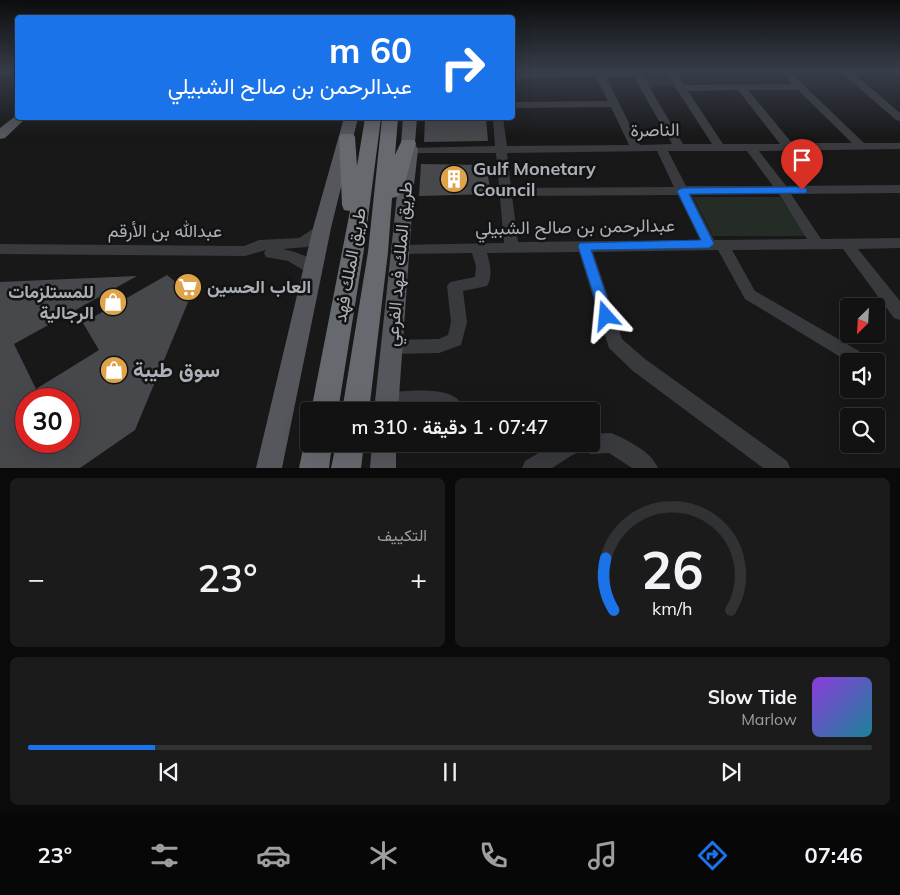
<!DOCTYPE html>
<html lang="ar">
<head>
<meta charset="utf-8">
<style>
  :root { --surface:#121213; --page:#1b1b1c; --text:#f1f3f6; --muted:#9c9ea0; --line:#313233; --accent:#1a73e8 }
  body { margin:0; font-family:Mulish,Vazirmatn,sans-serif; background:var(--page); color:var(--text); direction:rtl; height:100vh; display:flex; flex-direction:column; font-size:19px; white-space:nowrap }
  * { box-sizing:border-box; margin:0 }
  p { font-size:16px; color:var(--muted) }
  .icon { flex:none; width:28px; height:28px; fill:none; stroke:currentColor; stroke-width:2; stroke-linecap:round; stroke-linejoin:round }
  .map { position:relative; height:468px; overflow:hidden; direction:ltr }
  .panel { display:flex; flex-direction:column; gap:10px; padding:10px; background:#0a0a0a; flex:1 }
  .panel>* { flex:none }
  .hud { position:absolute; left:15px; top:15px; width:500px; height:105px; border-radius:5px; box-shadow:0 5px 20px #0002,0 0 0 1px var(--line); direction:rtl; background:#1a73e8; color:#fff; overflow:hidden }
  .needle { width:32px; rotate:204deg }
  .tools { position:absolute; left:840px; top:298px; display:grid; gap:10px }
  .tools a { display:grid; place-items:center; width:45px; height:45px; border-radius:5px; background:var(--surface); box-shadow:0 5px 20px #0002,0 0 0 1px var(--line); font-size:25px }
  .speed { position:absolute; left:15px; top:388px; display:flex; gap:10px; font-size:25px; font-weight:700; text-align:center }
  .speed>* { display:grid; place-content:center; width:65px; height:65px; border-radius:50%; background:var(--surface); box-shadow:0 5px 20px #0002,0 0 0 1px var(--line); line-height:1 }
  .speed .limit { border:8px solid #d22; background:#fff; color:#111 }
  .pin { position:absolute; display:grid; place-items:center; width:42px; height:42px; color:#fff; margin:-51px -21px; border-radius:50% 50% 50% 0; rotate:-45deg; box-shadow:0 0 5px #0007 }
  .pin .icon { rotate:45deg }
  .me { position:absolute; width:55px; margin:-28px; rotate:342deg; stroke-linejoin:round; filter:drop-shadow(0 0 4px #0008) }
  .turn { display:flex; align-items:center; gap:18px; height:105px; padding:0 20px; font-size:22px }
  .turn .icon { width:65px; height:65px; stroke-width:2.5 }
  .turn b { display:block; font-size:35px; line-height:42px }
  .big { font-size:38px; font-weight:600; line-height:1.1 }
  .panel .widget { flex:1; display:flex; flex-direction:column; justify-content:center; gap:8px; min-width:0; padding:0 18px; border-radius:8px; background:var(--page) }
  .panel .dial { align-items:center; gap:0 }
  .dial svg { height:130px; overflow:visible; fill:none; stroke:var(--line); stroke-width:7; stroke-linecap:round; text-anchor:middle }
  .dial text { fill:var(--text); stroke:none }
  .song { display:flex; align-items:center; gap:15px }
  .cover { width:60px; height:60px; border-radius:8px; background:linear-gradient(135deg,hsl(270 70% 55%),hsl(190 70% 35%)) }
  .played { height:5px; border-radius:2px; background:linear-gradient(90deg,var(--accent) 15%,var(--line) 15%) }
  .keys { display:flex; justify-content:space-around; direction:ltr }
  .heat { display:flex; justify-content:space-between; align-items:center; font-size:28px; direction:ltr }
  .panel .tiles { flex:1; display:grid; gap:10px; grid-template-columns:1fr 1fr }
  .widget:last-child { grid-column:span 2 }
  .trip { position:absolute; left:300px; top:402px; width:300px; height:50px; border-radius:5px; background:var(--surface); box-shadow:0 5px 20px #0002,0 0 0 1px var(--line); font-weight:600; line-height:50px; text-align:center; direction:rtl }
  .tab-bar { display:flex; height:80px; justify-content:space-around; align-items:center; background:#070708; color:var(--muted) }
  .tab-bar .icon { width:35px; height:35px }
  .tab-bar .active { color:var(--accent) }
  .tab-bar b { font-size:22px; color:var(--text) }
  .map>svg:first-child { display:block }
</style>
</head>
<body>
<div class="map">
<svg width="900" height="468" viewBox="0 0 900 468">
  <rect width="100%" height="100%" fill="#181819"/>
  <g fill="#242c25">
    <path d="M 638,72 L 667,72 L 677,86 L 647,87 Z"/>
    <path d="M 693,197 L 780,197 L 807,236 L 713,236 Z"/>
  </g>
  <g fill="#47484c" fill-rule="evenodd">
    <path d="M 425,118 L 486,118 L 488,141 L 424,142 Z"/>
    <path d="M 421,164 L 486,165 L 491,194 L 419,196 Z"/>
    <path d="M 167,275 L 191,295 L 135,430 L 80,468 L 0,468 L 0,282 L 137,276 L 14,344 L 36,389 L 99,350 L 83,323 ZM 26,399 L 69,399 L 69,441 L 26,441 Z"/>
  </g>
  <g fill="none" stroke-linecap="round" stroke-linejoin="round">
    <g fill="#393a3e" fill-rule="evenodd">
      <rect x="0" y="71" width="18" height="4"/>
      <path d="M 640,71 L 683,144 L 712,144 L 665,71 L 675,71 L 684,85 L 792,84 L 779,71 L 789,71 L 864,143 L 900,143 L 900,149 L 759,151 L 786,186 L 900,185 L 900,193 L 791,194 L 821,239 L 900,238 L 900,248 L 858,249 L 900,301 L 900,320 L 894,318 L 843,249 L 732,250 L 755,291 L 859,351 L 862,356 L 859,361 L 847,361 L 745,299 L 718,250 L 593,252 L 622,339 L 645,359 L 787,461 L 790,468 L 763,468 L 633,371 L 609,348 L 579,252 L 487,253 C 490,264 493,276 487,286 L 463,291 L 467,322 L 461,345 L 439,353 L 391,354 L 385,352 L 383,347 L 385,342 L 391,340 L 439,339 L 448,335 L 451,322 L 447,286 L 450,282 L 475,277 L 476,266 L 472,253 L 401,254 L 396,253 L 394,249 L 396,245 L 504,243 L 496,153 L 411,153 L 405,150 L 407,148 L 495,146 L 493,118 L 503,118 L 507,146 L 629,145 L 611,107 L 512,108 L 512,102 L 608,101 L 596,77 L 512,79 L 512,73 ZM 606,77 L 634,77 L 672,144 L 640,145 ZM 738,90 L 780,144 L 723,144 L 688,91 ZM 748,90 L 798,90 L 852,143 L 792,143 ZM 657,151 L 674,187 L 511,188 L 507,153 ZM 668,151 L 747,151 L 773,186 L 686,186 ZM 779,194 L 807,239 L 714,240 L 691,195 ZM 678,195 L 700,240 L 518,242 L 512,196 Z"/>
      <path d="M 840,71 L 851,71 L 900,113 L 900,121 L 896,120 Z"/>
      <path d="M 322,223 L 327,225 L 329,228 L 327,231 L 307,247 L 283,249 C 296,252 314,257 320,270 L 318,274 L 313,276 L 288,261 L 266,257 L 264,253 L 266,250 L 245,256 L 0,254 L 0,244 L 244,246 L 259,240 L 299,238 Z"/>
      <path d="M 387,392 C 410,392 458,383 465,411 L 387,410 L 381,407 L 378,401 L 381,395 Z"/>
      <path d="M 611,433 C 627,440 651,451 658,468 L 632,468 L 609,453 L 591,454 L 584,451 L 574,454 L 552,468 L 522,468 L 525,461 L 554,444 L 591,444 L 591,434 Z"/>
    </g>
    <g fill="#55575d" fill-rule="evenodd">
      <path d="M 18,114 L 18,118 L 26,118 L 5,138 L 0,139 L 0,128 Z"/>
      <path d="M 344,118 L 358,118 L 331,228 L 282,468 L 256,468 L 313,228 Z"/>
      <path d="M 403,118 L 417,118 L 415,143 L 418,150 L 414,185 L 398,411 L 374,411 L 398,185 L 404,150 L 401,143 Z"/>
      <path d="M 372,444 L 396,444 L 396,468 L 370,468 Z"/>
    </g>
    <g fill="#66696e" fill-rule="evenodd">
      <path d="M 365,118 L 381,118 L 364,249 L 338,411 L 311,411 L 350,211 L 344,210 L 342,205 L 339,137 L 341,134 L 353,134 L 355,137 L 357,166 Z"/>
      <path d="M 382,118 L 398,118 L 395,155 L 402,140 L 414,140 L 416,143 C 411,157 406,186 399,196 L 392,198 L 388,252 L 369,411 L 342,411 L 368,252 Z"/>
      <path d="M 308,434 L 309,444 L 332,444 L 329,468 L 299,468 L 304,444 Z"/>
      <path d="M 336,444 L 364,444 L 361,468 L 331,468 Z"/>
    </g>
  </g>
  <linearGradient id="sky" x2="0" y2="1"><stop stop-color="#0d0d0e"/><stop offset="0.52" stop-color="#373d49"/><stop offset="1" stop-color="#373d49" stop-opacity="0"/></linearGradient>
  <rect width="900" height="137" fill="url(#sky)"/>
  <path fill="#1a73e8" stroke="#114b97" d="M 802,187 L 806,188 L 807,190 L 806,193 L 689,194 L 714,244 L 709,248 L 591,250 L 613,316 L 611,320 L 606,322 L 602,320 L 578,246 L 580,243 L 701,240 L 677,191 L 682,188 Z"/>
  <defs>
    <symbol id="building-disc" viewBox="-11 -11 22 22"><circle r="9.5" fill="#dfa34a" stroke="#131314"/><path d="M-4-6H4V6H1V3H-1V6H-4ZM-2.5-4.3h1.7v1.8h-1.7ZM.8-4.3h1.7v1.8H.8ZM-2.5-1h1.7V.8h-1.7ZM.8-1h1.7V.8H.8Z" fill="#fff"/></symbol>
    <symbol id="supermarket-disc" viewBox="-11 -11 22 22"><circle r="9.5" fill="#dfa34a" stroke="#131314"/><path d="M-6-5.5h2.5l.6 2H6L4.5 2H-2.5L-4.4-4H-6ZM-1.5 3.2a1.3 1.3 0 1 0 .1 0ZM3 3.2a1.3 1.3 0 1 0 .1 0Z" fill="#fff"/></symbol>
    <symbol id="shop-disc" viewBox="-11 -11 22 22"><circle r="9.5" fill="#dfa34a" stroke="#131314"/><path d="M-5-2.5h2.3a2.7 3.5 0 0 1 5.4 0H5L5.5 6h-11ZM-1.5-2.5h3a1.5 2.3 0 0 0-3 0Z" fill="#fff"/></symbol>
  </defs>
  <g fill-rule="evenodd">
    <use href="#building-disc" x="438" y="163" width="32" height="32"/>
    <use href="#supermarket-disc" x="172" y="271" width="32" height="32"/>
    <use href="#shop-disc" x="97" y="286" width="32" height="32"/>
    <use href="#shop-disc" x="98" y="354" width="32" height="32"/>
  </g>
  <g text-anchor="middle" stroke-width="5" stroke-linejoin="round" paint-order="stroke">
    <g font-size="18" fill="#abb0b8" stroke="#131314">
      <text transform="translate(655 130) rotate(-1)" y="6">الناصرة</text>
      <text transform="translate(575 227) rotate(-1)" y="6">عبدالرحمن بن صالح الشبيلي</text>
      <text x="165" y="237">عبدالله بن الأرقم</text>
      <text transform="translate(399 264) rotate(-85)" y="6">طريق الملك فهد الفرعي</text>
      <text transform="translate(350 265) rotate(-80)" y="6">طريق الملك فهد</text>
    </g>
    <g font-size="18" font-weight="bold" fill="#abb0b8" stroke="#131314" text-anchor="start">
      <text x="473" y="175">Gulf Monetary<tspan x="473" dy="21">Council</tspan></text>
      <text x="207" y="293">العاب الحسين</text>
      <text x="94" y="298" text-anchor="end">للمستلزمات<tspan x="94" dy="21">الرجالية</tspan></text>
    </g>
    <g font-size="21" font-weight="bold" fill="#abb0b8" stroke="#131314" text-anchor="start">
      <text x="133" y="377">سوق طيبة</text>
    </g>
  </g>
</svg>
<div class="tools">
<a><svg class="needle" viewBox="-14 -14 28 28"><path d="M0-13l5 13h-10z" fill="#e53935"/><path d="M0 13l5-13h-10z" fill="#9c9ea0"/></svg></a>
<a><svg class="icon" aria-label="sound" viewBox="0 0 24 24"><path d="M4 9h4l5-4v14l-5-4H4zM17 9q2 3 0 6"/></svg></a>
<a><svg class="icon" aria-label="search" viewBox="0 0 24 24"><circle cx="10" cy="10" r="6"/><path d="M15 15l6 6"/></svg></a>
</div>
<div class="speed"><div class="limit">30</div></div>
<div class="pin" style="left:802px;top:190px;background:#d93025"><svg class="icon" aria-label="arrive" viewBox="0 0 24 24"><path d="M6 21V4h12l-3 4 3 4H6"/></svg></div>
<svg class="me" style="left:606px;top:316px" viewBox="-20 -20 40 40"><path d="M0-17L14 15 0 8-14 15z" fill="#1a73e8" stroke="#fff" stroke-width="4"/></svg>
<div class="trip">07:47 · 1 دقيقة · 310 m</div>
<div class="hud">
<div class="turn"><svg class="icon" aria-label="right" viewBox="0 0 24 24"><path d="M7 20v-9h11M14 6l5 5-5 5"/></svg><div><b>60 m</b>عبدالرحمن بن صالح الشبيلي</div></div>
</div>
</div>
<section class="panel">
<div class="tiles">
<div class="widget dial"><svg viewBox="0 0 100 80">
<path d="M14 69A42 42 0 1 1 86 69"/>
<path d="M14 69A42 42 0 0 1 9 37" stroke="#1a73e8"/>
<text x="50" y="56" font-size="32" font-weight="700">26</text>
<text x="50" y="72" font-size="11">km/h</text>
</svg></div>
<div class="widget"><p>التكييف</p>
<div class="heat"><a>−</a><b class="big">23°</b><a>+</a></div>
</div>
<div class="widget">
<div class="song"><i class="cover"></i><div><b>Slow Tide</b><p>Marlow</p></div></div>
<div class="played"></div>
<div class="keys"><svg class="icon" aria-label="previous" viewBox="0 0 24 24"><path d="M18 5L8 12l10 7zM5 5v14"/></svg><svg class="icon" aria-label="pause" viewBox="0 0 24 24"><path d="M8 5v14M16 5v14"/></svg><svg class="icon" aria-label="next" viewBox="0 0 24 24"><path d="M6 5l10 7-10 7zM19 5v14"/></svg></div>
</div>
</div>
</section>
<nav class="tab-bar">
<b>07:46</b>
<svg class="icon active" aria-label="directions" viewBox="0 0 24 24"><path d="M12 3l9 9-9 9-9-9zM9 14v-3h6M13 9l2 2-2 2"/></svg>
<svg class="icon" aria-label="music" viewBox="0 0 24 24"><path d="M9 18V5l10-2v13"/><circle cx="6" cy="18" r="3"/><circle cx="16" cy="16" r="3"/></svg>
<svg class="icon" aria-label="phone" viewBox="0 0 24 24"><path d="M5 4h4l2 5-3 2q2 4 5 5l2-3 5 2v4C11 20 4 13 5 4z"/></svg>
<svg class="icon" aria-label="climate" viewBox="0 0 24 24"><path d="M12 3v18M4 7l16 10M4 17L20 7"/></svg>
<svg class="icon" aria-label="car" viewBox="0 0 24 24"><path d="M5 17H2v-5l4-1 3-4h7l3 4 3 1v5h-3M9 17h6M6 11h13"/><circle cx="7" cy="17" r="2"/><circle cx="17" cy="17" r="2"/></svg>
<svg class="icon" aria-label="filters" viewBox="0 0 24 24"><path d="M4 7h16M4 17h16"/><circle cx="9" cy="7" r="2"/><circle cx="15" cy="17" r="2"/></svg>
<b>23°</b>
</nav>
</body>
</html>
